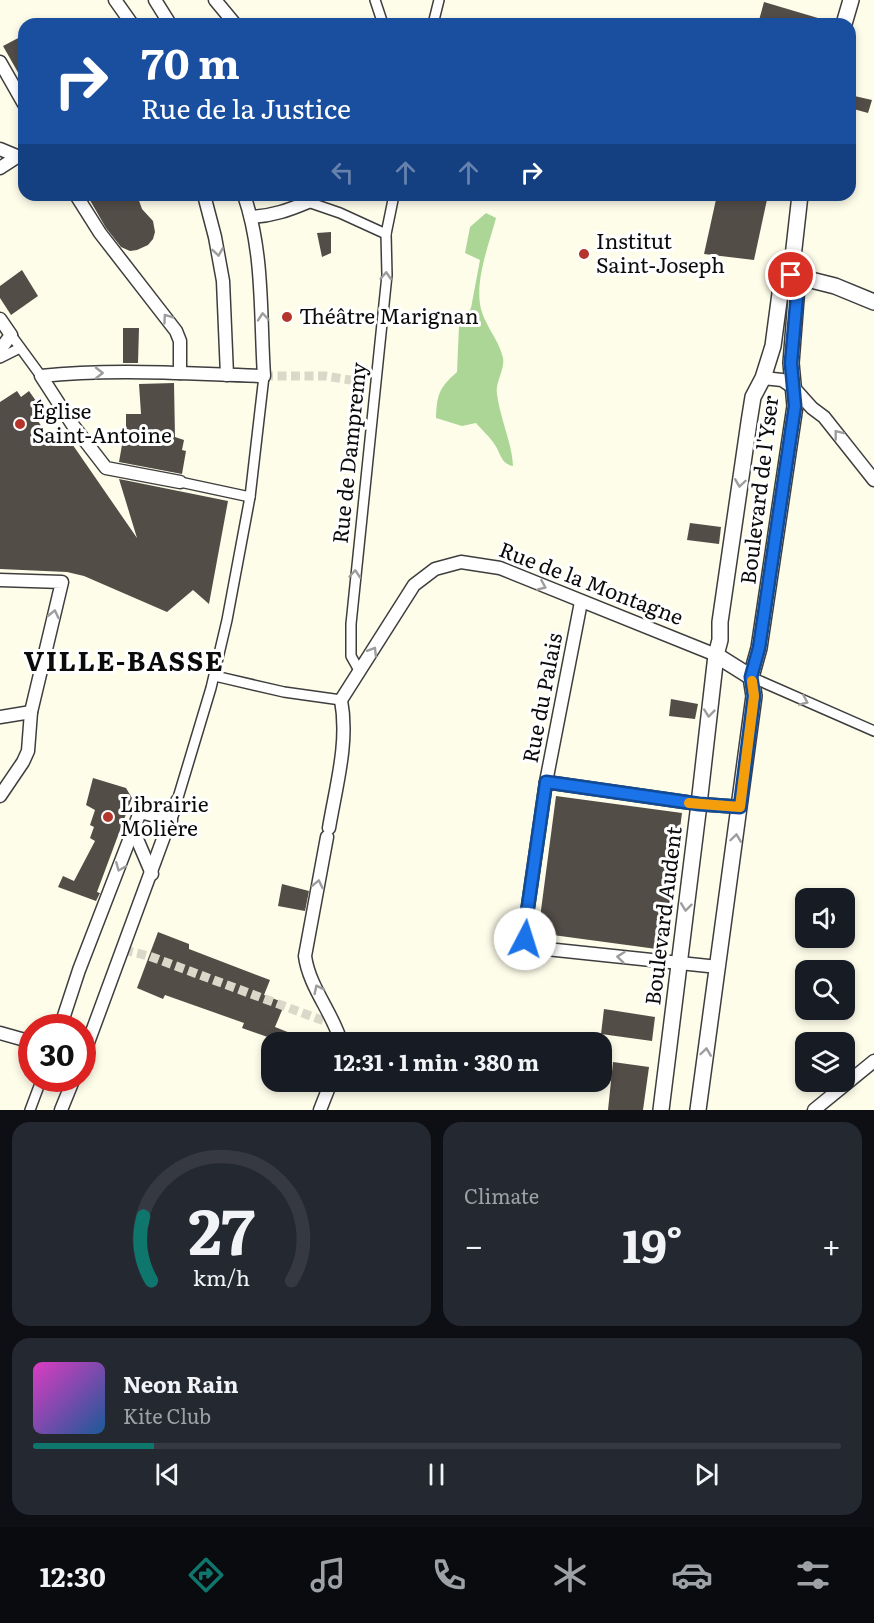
<!DOCTYPE html>
<html lang="en">
<head>
<meta charset="utf-8">
<style>
  :root { --surface:#171b24; --page:#242831; --text:#f1f3f6; --muted:#9ea1a6; --line:#363941; --accent:#0f766e }
  body { margin:0; font-family:Literata,serif; background:var(--page); color:var(--text); height:100vh; display:flex; flex-direction:column; font-size:22px; white-space:nowrap }
  * { box-sizing:border-box; margin:0 }
  p { font-size:20px; color:var(--muted) }
  .icon { flex:none; width:33px; height:33px; fill:none; stroke:currentColor; stroke-width:2; stroke-linecap:round; stroke-linejoin:round }
  .map { position:relative; height:1110px; overflow:hidden }
  .side { display:flex; flex-direction:column; gap:12px; padding:12px; background:#0d0f14; flex:1 }
  .side>* { flex:none }
  .guide { position:absolute; left:18px; top:18px; width:838px; height:183px; border-radius:18px; box-shadow:0 3px 9px #0003; background:#1a4fa0; color:#fff; overflow:hidden }
  .buttons { position:absolute; left:795px; top:888px; display:grid; gap:12px }
  .buttons a { display:grid; place-items:center; width:60px; height:60px; border-radius:12px; background:var(--surface); box-shadow:0 3px 9px #0003; font-size:30px }
  .speed { position:absolute; left:18px; top:1014px; display:flex; gap:12px; font-size:30px; font-weight:700; text-align:center }
  .speed>* { display:grid; place-content:center; width:78px; height:78px; border-radius:50%; background:var(--surface); box-shadow:0 3px 9px #0003; line-height:1 }
  .speed .limit { border:9px solid #d22; background:#fff; color:#111 }
  .pin { position:absolute; display:grid; place-items:center; width:51px; height:51px; color:#fff; margin:-26px; border:3px solid #fff; border-radius:50%; box-shadow:0 2px 6px #0007 }
  .me { position:absolute; width:66px; margin:-33px; rotate:5deg; stroke-linejoin:round; filter:drop-shadow(0 0 4px #0008) }
  .turn { display:flex; align-items:center; gap:21px; height:126px; padding:0 24px; font-size:27px }
  .turn .icon { width:78px; height:78px; stroke-width:2.5 }
  .turn b { display:block; font-size:42px; line-height:51px }
  .lanes { display:flex; align-items:center; height:57px; padding:0 24px; background:#0003; justify-content:center; gap:30px; direction:ltr }
  .lanes .off { opacity:.35 }
  .big { font-size:45px; font-weight:700; line-height:1.1 }
  .side .card { flex:1; display:flex; flex-direction:column; justify-content:center; gap:9px; min-width:0; padding:0 21px; border-radius:18px; background:var(--page) }
  .side .dial { align-items:center; gap:0 }
  .dial svg { height:156px; overflow:visible; fill:none; stroke:var(--line); stroke-width:7; stroke-linecap:round; text-anchor:middle }
  .dial text { fill:var(--text); stroke:none }
  .song { display:flex; align-items:center; gap:18px }
  .cover { width:72px; height:72px; border-radius:9px; background:linear-gradient(135deg,hsl(310 70% 55%),hsl(210 70% 35%)) }
  .played { height:6px; border-radius:3px; background:linear-gradient(90deg,var(--accent) 15%,var(--line) 15%) }
  .keys { display:flex; justify-content:space-around; direction:ltr }
  .heat { display:flex; justify-content:space-between; align-items:center; font-size:33px; direction:ltr }
  .side .tiles { flex:1; display:grid; gap:12px; grid-template-columns:1fr 1fr }
  .card:last-child { grid-column:span 2 }
  .trip { position:absolute; left:261px; top:1032px; width:351px; height:60px; border-radius:18px; background:var(--surface); box-shadow:0 3px 9px #0003; font-weight:700; line-height:60px; text-align:center }
  .tab-bar { display:flex; height:96px; justify-content:space-around; align-items:center; background:#090b0e; color:var(--muted) }
  .tab-bar .icon { width:42px; height:42px }
  .tab-bar .active { color:var(--accent) }
  .tab-bar b { font-size:27px; color:var(--text) }
  .map>svg:first-child { display:block }
</style>
</head>
<body>
<div class="map">
<svg width="874" height="1110" viewBox="0 0 874 1110">
  <rect width="100%" height="100%" fill="#fefdea"/>
  <path fill="#abd696" d="M 486,213 L 496,218 C 489,244 476,277 480,304 C 483,324 499,339 503,358 C 505,370 495,382 497,394 C 500,418 512,443 513,466 C 501,464 501,454 495,445 C 490,437 482,430 476,423 L 462,426 L 436,418 C 437,394 439,388 457,372 L 459,326 L 471,308 L 480,260 L 465,253 L 470,227 Z"/>
  <g fill="#534d48">
    <path d="M 764,2 L 828,21 L 827,24 L 758,24 Z"/>
    <path d="M 24,35 L 24,83 L 3,46 Z"/>
    <path d="M 850,95 L 872,100 L 868,113 L 850,108 Z"/>
    <path d="M 87,195 L 137,195 L 142,209 L 153,221 L 155,232 L 153,239 L 148,245 L 137,250 L 130,251 L 121,247 L 106,228 Z"/>
    <path d="M 717,195 L 768,195 L 754,260 L 704,254 Z"/>
    <path d="M 331,232 L 331,253 L 322,257 L 317,233 Z"/>
    <path d="M 22,270 L 38,296 L 11,315 L 0,298 L 0,286 Z"/>
    <path d="M 123,328 L 139,328 L 138,363 L 123,363 Z"/>
    <path d="M 174,383 L 175,437 L 184,440 L 182,450 L 186,451 L 182,474 L 119,462 L 123,439 L 126,440 L 126,414 L 141,414 L 139,384 Z"/>
    <path d="M 17,391 L 21,397 L 29,391 L 46,415 L 38,421 L 53,444 L 68,438 L 137,538 L 119,479 L 228,501 L 209,604 L 193,590 L 167,612 L 84,576 L 67,572 L 0,569 L 0,402 Z"/>
    <path d="M 690,523 L 721,527 L 719,544 L 687,540 Z"/>
    <path d="M 671,699 L 698,704 L 695,719 L 669,716 Z"/>
    <path d="M 93,778 L 126,788 L 132,798 L 97,892 L 100,893 L 96,901 L 58,887 L 63,876 L 74,881 L 95,841 L 90,838 L 94,827 L 90,825 L 95,810 L 86,805 Z"/>
    <path d="M 556,796 L 682,813 L 674,874 L 677,874 L 664,950 L 538,933 Z"/>
    <path d="M 282,884 L 309,891 L 305,911 L 278,906 Z"/>
    <path d="M 158,932 L 189,944 L 189,949 L 270,980 L 264,995 L 285,1003 L 275,1027 L 305,1039 L 304,1042 L 282,1042 L 242,1028 L 244,1023 L 165,995 L 163,999 L 137,988 Z"/>
    <path d="M 604,1009 L 655,1017 L 652,1041 L 601,1034 Z"/>
    <path d="M 613,1062 L 649,1067 L 643,1110 L 608,1110 Z"/>
  </g>
  <g fill="none" stroke-linecap="round" stroke-linejoin="round">
    <g stroke="#dad9c9" stroke-width="9" stroke-dasharray="9 4.5" stroke-linecap="butt">
      <path d="M 264,376 L 325,376 L 376,384"/>
      <path d="M 124,950 L 149,956 L 335,1025"/>
    </g>
    <defs>
      <g id="pedestrian">
        <path d="M 375,0 L 383,24"/>
        <path d="M 433,24 L 439,0"/>
        <path d="M 308,202 L 340,213 L 386,234"/>
        <path d="M 11,335 L 41,376"/>
        <path d="M 0,358 L 20,348"/>
        <path d="M 180,482 L 250,497"/>
        <path d="M 360,672 L 351,656 L 351,624 L 387,275 L 386,234 L 394,195"/>
        <path d="M 215,676 L 284,692 L 341,700"/>
        <path d="M 751,677 L 874,731"/>
        <path d="M 177,801 L 211,688 L 227,620 L 250,497 L 264,376"/>
        <path d="M 30,1110 L 42,1078"/>
      </g>
      <g id="minor">
        <path d="M 115,0 L 132,24"/>
        <path d="M 155,0 L 170,24"/>
        <path d="M 215,0 L 235,24"/>
        <path d="M 0,62 L 24,104"/>
        <path d="M 0,149 L 24,159"/>
        <path d="M 0,168 L 17,157"/>
        <path d="M 76,195 L 100,233 L 176,331 L 180,341 L 180,373"/>
        <path d="M 204,195 L 215,237 L 223,281 L 227,375"/>
        <path d="M 251,217 C 272,216 289,210 308,202 L 306,195"/>
        <path d="M 0,319 L 11,335 L 0,350"/>
        <path d="M 763,378 L 782,380 L 794,388 L 812,408 L 824,417 L 874,480"/>
        <path d="M 180,482 L 106,468 L 72,424 L 41,376 C 115,368 190,374 264,376 C 260,316 264,253 244,195"/>
        <path d="M 0,580 L 62,582 L 31,712 L 28,751 L 23,762 L 0,796"/>
        <path d="M 581,602 L 546,782 L 525,927 L 526,941 L 537,948 L 718,967"/>
        <path d="M 0,717 L 31,712"/>
        <path d="M 546,782 L 699,804 L 740,807"/>
        <path d="M 329,828 C 336,786 349,742 341,700 L 414,585 L 435,569 L 461,562 L 500,568 L 716,655"/>
        <path d="M 134,832 L 152,874"/>
        <path d="M 327,837 L 305,956 C 309,987 333,1013 341,1042"/>
        <path d="M 60,1028 L 79,970 L 140,812 L 171,820"/>
        <path d="M 0,1033 L 32,1042"/>
        <path d="M 82,1059 L 177,801"/>
        <path d="M 61,1110 L 74,1078"/>
        <path d="M 320,1110 L 331,1082"/>
        <path d="M 814,1110 L 874,1061"/>
      </g>
      <g id="tertiary">
        <path d="M 844,24 L 851,0"/>
        <path d="M 791,275 L 835,286 L 874,302"/>
        <path d="M 716,655 L 751,677"/>
        <path d="M 661,1110 L 699,804 L 716,655 L 720,640 L 720,622 L 749,422 L 753,397 L 763,378 L 773,346 L 781,286 L 791,275 L 800,195"/>
        <path d="M 698,1110 L 754,696 L 751,677 L 759,648 L 795,406 L 791,363 L 797,286 L 791,275"/>
      </g>
    </defs>
    <use href="#pedestrian" stroke="#3e3e3e" stroke-width="12"/>
    <use href="#minor" stroke="#3e3e3e" stroke-width="15"/>
    <use href="#tertiary" stroke="#3e3e3e" stroke-width="18"/>
    <use href="#pedestrian" stroke="#fff" stroke-width="9"/>
    <use href="#minor" stroke="#fff" stroke-width="12"/>
    <use href="#tertiary" stroke="#fff" stroke-width="15"/>
  </g>
  <defs><path id="oneway-chevron" d="M-2-3.5L2.5 0L-2 3.5" fill="none" stroke-width="1.6" stroke-linecap="round" stroke-linejoin="round" transform="scale(1.5)"/></defs>
  <g stroke="#9d9d9d">
    <use href="#oneway-chevron" transform="translate(218 252) rotate(81)"/>
    <use href="#oneway-chevron" transform="translate(386 276) rotate(-87)"/>
    <use href="#oneway-chevron" transform="translate(263 317) rotate(-95)"/>
    <use href="#oneway-chevron" transform="translate(167 318) rotate(-125)"/>
    <use href="#oneway-chevron" transform="translate(99 373)"/>
    <use href="#oneway-chevron" transform="translate(838 434) rotate(-128)"/>
    <use href="#oneway-chevron" transform="translate(740 483) rotate(98)"/>
    <use href="#oneway-chevron" transform="translate(355 574) rotate(-85)"/>
    <use href="#oneway-chevron" transform="translate(542 586) rotate(23)"/>
    <use href="#oneway-chevron" transform="translate(54 614) rotate(-77)"/>
    <use href="#oneway-chevron" transform="translate(373 651) rotate(-58)"/>
    <use href="#oneway-chevron" transform="translate(804 701) rotate(23)"/>
    <use href="#oneway-chevron" transform="translate(709 713) rotate(96)"/>
    <use href="#oneway-chevron" transform="translate(736 838) rotate(-82)"/>
    <use href="#oneway-chevron" transform="translate(120 867) rotate(112)"/>
    <use href="#oneway-chevron" transform="translate(318 884) rotate(-78)"/>
    <use href="#oneway-chevron" transform="translate(686 907) rotate(97)"/>
    <use href="#oneway-chevron" transform="translate(621 957) rotate(-174)"/>
    <use href="#oneway-chevron" transform="translate(318 989) rotate(-116)"/>
    <use href="#oneway-chevron" transform="translate(706 1052) rotate(-82)"/>
  </g>
  <g fill="none" stroke-linecap="round" stroke-linejoin="round">
    <defs>
      <path id="route" d="M 525,939 L 525,927 L 546,782 L 699,804 L 740,807 L 754,696 L 751,677 L 759,648 L 795,406 L 791,363 L 798,285 L 791,275"/>
    </defs>
    <use href="#route" stroke="#114b97" stroke-width="15"/>
    <use href="#route" stroke="#1a73e8" stroke-width="10"/>
    <path stroke="#f59e0b" stroke-width="10" d="M 689,803 L 740,807 L 754,696 L 752,681"/>
  </g>
  <g fill="#b3352b" stroke="#fff" stroke-width="2">
    <circle cx="584" cy="254" r="6"/>
    <circle cx="287" cy="317" r="6"/>
    <circle cx="20" cy="424" r="6"/>
    <circle cx="108" cy="817" r="6"/>
  </g>
  <g text-anchor="middle" stroke-width="6" stroke-linejoin="round" paint-order="stroke">
    <g font-size="21" fill="#0b0b0b" stroke="#fff" text-anchor="start">
      <text x="596" y="249">Institut<tspan x="596" dy="24">Saint-Joseph</tspan></text>
      <text x="299" y="324">Théâtre Marignan</text>
      <text x="32" y="419">Église<tspan x="32" dy="24">Saint-Antoine</tspan></text>
      <text x="120" y="812">Librairie<tspan x="120" dy="24">Molière</tspan></text>
    </g>
    <g font-size="21" fill="#0b0b0b" stroke="#fff">
      <text transform="translate(350 453) rotate(-84)" y="7">Rue de Dampremy</text>
      <text transform="translate(760 490) rotate(-83)" y="7">Boulevard de l'Yser</text>
      <text transform="translate(591 584) rotate(21)" y="7">Rue de la Montagne</text>
      <text transform="translate(543 698) rotate(-79)" y="7">Rue du Palais</text>
      <text transform="translate(664 916) rotate(-83)" y="7">Boulevard Audent</text>
    </g>
    <g font-size="27" font-weight="bold" letter-spacing="1.5" fill="#0b0b0b" stroke="#fff">
      <text x="124" y="671">VILLE-BASSE</text>
    </g>
  </g>
</svg>
<div class="buttons">
<a><svg class="icon" aria-label="sound" viewBox="0 0 24 24"><path d="M4 9h4l5-4v14l-5-4H4zM17 9q2 3 0 6"/></svg></a>
<a><svg class="icon" aria-label="search" viewBox="0 0 24 24"><circle cx="10" cy="10" r="6"/><path d="M15 15l6 6"/></svg></a>
<a><svg class="icon" aria-label="layers" viewBox="0 0 24 24"><path d="M12 4l9 5-9 5-9-5zM3 14l9 5 9-5"/></svg></a>
</div>
<div class="speed"><div class="limit">30</div></div>
<div class="pin" style="left:791px;top:275px;background:#d93025"><svg class="icon" aria-label="arrive" viewBox="0 0 24 24"><path d="M6 21V4h12l-3 4 3 4H6"/></svg></div>
<svg class="me" style="left:525px;top:939px" viewBox="-20 -20 40 40"><circle r="19" fill="#fff"/><path d="M0-13L10 11 0 6-10 11z" fill="#1a73e8"/></svg>
<div class="trip">12:31 · 1 min · 380 m</div>
<div class="guide">
<div class="turn"><svg class="icon" aria-label="right" viewBox="0 0 24 24"><path d="M7 20v-9h11M14 6l5 5-5 5"/></svg><div><b>70 m</b>Rue de la Justice</div></div>
<div class="lanes"><svg class="icon off" aria-label="left" viewBox="0 0 24 24"><path d="M17 20v-9H6M10 6l-5 5 5 5"/></svg><svg class="icon off" aria-label="ahead" viewBox="0 0 24 24"><path d="M12 20V5M6 11l6-6 6 6"/></svg><svg class="icon off" aria-label="ahead" viewBox="0 0 24 24"><path d="M12 20V5M6 11l6-6 6 6"/></svg><svg class="icon" aria-label="right" viewBox="0 0 24 24"><path d="M7 20v-9h11M14 6l5 5-5 5"/></svg></div>
</div>
</div>
<section class="side">
<div class="tiles">
<div class="card dial"><svg viewBox="0 0 100 80">
<path d="M14 69A42 42 0 1 1 86 69"/>
<path d="M14 69A42 42 0 0 1 10 36" stroke="#0f766e"/>
<text x="50" y="56" font-size="32" font-weight="700">27</text>
<text x="50" y="72" font-size="11">km/h</text>
</svg></div>
<div class="card"><p>Climate</p>
<div class="heat"><a>−</a><b class="big">19°</b><a>+</a></div>
</div>
<div class="card">
<div class="song"><i class="cover"></i><div><b>Neon Rain</b><p>Kite Club</p></div></div>
<div class="played"></div>
<div class="keys"><svg class="icon" aria-label="previous" viewBox="0 0 24 24"><path d="M18 5L8 12l10 7zM5 5v14"/></svg><svg class="icon" aria-label="pause" viewBox="0 0 24 24"><path d="M8 5v14M16 5v14"/></svg><svg class="icon" aria-label="next" viewBox="0 0 24 24"><path d="M6 5l10 7-10 7zM19 5v14"/></svg></div>
</div>
</div>
</section>
<nav class="tab-bar">
<b>12:30</b>
<svg class="icon active" aria-label="directions" viewBox="0 0 24 24"><path d="M12 3l9 9-9 9-9-9zM9 14v-3h6M13 9l2 2-2 2"/></svg>
<svg class="icon" aria-label="music" viewBox="0 0 24 24"><path d="M9 18V5l10-2v13"/><circle cx="6" cy="18" r="3"/><circle cx="16" cy="16" r="3"/></svg>
<svg class="icon" aria-label="phone" viewBox="0 0 24 24"><path d="M5 4h4l2 5-3 2q2 4 5 5l2-3 5 2v4C11 20 4 13 5 4z"/></svg>
<svg class="icon" aria-label="climate" viewBox="0 0 24 24"><path d="M12 3v18M4 7l16 10M4 17L20 7"/></svg>
<svg class="icon" aria-label="car" viewBox="0 0 24 24"><path d="M5 17H2v-5l4-1 3-4h7l3 4 3 1v5h-3M9 17h6M6 11h13"/><circle cx="7" cy="17" r="2"/><circle cx="17" cy="17" r="2"/></svg>
<svg class="icon" aria-label="filters" viewBox="0 0 24 24"><path d="M4 7h16M4 17h16"/><circle cx="9" cy="7" r="2"/><circle cx="15" cy="17" r="2"/></svg>
</nav>
</body>
</html>
